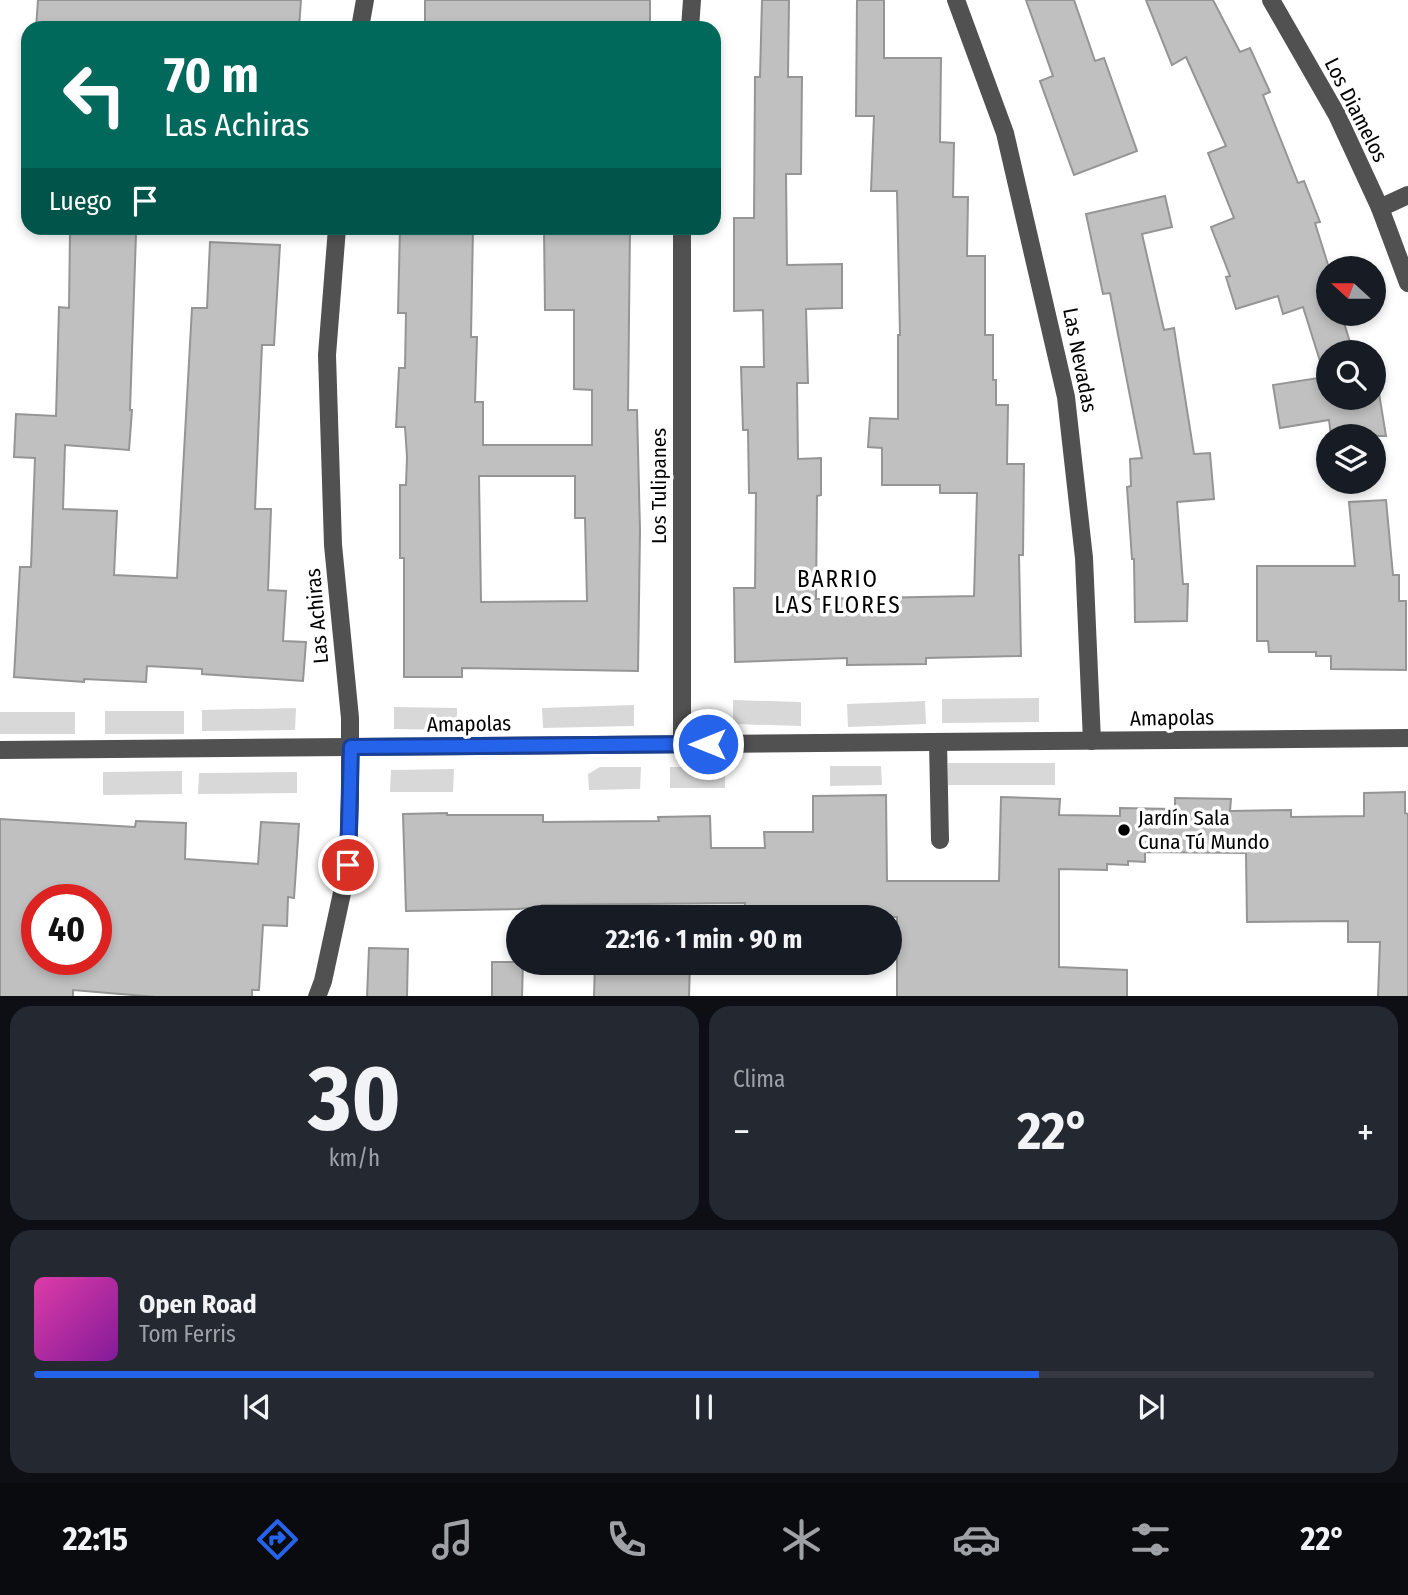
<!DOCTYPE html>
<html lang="es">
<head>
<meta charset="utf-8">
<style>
  :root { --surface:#171b24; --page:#242831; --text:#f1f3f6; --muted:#9ea1a6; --line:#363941; --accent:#2563eb }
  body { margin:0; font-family:"Fira Sans Condensed",sans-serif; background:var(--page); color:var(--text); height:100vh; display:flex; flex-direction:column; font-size:26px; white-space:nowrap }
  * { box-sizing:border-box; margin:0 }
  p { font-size:23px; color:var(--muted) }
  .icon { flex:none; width:38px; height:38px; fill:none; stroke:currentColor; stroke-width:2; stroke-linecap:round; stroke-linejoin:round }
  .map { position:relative; height:996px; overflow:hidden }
  .drawer { display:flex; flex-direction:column; gap:10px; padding:10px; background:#0d0f14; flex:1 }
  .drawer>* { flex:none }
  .hud { position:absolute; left:21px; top:21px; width:700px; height:214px; border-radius:21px; box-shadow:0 4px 10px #0003; background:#00695c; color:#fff; overflow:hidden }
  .needle { width:46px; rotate:291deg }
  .buttons { position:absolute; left:1316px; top:256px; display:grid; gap:14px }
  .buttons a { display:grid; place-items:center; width:70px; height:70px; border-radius:50%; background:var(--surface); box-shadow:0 4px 10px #0003; font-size:35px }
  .speed { position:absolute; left:21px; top:884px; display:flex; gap:14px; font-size:35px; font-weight:700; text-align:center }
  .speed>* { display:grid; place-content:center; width:91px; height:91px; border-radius:50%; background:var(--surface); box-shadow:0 4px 10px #0003; line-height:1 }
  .speed .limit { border:10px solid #d22; background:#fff; color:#111 }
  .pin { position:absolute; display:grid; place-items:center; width:60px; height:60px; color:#fff; margin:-30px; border:4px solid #fff; border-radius:50%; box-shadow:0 2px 7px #0007 }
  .me { position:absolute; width:77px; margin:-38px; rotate:270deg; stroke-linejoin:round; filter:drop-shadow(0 0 5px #0008) }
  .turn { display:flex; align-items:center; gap:24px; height:147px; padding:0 28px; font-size:32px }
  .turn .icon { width:91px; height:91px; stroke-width:2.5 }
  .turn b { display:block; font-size:49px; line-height:60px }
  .then { display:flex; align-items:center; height:66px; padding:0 28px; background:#0003; gap:14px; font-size:26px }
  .big { font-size:52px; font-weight:700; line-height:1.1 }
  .drawer .tile { flex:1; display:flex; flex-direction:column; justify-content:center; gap:10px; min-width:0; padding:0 24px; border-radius:21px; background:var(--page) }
  .drawer .dial { align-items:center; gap:0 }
  .dial b { font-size:91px; line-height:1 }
  .song { display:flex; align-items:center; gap:21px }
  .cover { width:84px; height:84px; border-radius:10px; background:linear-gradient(135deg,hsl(320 70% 55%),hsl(290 70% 35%)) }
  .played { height:7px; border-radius:4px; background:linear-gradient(90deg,var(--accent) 75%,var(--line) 75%) }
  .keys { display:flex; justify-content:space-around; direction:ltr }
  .heat { display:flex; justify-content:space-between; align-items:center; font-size:38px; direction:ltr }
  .drawer .tiles { flex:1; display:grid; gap:10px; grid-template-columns:1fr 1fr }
  .tile:last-child { grid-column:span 2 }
  .trip { position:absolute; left:506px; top:905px; width:396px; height:70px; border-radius:35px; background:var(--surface); box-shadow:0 4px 10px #0003; font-weight:700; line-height:70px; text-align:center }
  .menu { display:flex; height:112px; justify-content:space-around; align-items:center; background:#090b0e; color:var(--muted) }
  .menu .icon { width:49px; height:49px }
  .menu .active { color:var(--accent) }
  .menu b { font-size:32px; color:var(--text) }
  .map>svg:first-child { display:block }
</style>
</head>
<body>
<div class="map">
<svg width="1408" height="997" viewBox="0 0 1408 997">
  <rect width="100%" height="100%" fill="#fff"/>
  <g fill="#d8d8d8">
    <path d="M 1039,698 L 1039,722 L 942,723 L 942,699 Z"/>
    <path d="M 733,700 L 801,702 L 801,726 L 733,724 Z"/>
    <path d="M 925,701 L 926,724 L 848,727 L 847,704 Z"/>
    <path d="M 634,705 L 634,726 L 543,728 L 542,708 Z"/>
    <path d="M 394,707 L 457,708 L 457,730 L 394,729 Z"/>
    <path d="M 296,708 L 295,730 L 202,731 L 202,710 Z"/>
    <rect x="105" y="711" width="79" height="23"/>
    <rect x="0" y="712" width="75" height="22"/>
    <rect x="948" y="763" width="107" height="22"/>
    <path d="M 830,766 L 881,766 L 882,785 L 830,786 Z"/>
    <path d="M 600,767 L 641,767 L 640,789 L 589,790 L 588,774 Z"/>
    <rect x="670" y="767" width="55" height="21"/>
    <path d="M 454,769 L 453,792 L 390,792 L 391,770 Z"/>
    <path d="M 182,771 L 182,794 L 103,795 L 103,772 Z"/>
    <path d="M 297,772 L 297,793 L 198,794 L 199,773 Z"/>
  </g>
  <g fill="#c0c0c0" stroke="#959595" stroke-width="2" fill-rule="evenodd">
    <path d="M 38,0 L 301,0 L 299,28 L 36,28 Z"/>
    <rect x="425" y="0" width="225" height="28"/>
    <path d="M 762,0 L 789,0 L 788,77 L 802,77 L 801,174 L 786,174 L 787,265 L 842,264 L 842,308 L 806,309 L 808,383 L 797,383 L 798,459 L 821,458 L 821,495 L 817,496 L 816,599 L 974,596 L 977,493 L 940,493 L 940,485 L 882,485 L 882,448 L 868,447 L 870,418 L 898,419 L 898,335 L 900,335 L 897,191 L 871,191 L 874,116 L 856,116 L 857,0 L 884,0 L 884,58 L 941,58 L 940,142 L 954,143 L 953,197 L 968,197 L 967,256 L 985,256 L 985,335 L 993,335 L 993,380 L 996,380 L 996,405 L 1008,405 L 1007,464 L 1024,464 L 1023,555 L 1019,555 L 1021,656 L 926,658 L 926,664 L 847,665 L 847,658 L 735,662 L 734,588 L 755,588 L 756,493 L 749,493 L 748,430 L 743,430 L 741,367 L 764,367 L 763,310 L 734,311 L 734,218 L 754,218 L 755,77 L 760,77 Z"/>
    <path d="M 1026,0 L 1074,0 L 1095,61 L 1104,58 L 1137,151 L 1074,175 L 1040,81 L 1053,76 Z"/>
    <path d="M 1146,0 L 1213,0 L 1240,52 L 1250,48 L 1270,92 L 1263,95 L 1298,183 L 1304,181 L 1320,222 L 1315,223 L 1329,268 L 1328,313 L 1341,313 L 1353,352 L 1328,352 L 1328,397 L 1374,397 L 1375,369 L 1386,436 L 1331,436 L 1329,420 L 1280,428 L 1273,385 L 1325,377 L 1303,307 L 1283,314 L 1278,296 L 1236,309 L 1226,277 L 1230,276 L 1211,227 L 1234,218 L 1208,153 L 1226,146 L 1186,57 L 1172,65 Z"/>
    <path d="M 1165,196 L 1172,227 L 1142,234 L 1164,330 L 1174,328 L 1194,454 L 1210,453 L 1214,499 L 1177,502 L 1183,584 L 1188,584 L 1187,621 L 1135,622 L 1134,559 L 1132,559 L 1127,487 L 1131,486 L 1130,459 L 1142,458 L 1110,293 L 1103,294 L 1086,214 Z"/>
    <path d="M 400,228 L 473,228 L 471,337 L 477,337 L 475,402 L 483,402 L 483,445 L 592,445 L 592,390 L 574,389 L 574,310 L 545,310 L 544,228 L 630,228 L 628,410 L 637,410 L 640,530 L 638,671 L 462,668 L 462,677 L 404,677 L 404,558 L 400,558 L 400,485 L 406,485 L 407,457 L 405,427 L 396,427 L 399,368 L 405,368 L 406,313 L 398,313 ZM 479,476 L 575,476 L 575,518 L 585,518 L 587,601 L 481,602 Z"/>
    <path d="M 70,233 L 136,234 L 130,410 L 132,410 L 129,450 L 65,445 L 63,509 L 117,511 L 114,575 L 177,578 L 192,308 L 207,308 L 210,242 L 280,245 L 274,345 L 262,345 L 255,509 L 271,509 L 268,590 L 286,591 L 283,641 L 306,642 L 303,681 L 202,674 L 202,669 L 147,666 L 146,682 L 84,679 L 84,682 L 14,677 L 20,567 L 31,567 L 35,458 L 14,457 L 16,414 L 56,416 L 59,307 L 69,308 Z"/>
    <path d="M 1386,500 L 1393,575 L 1399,575 L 1399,601 L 1406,601 L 1406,670 L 1331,669 L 1331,656 L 1316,656 L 1316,652 L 1269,652 L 1268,641 L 1257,641 L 1257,566 L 1355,566 L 1349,502 Z"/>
    <path d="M 1405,792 L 1405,813 L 1408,814 L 1408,997 L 1378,997 L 1380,942 L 1348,942 L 1348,921 L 1247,922 L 1246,853 L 1145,852 L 1145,862 L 1128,861 L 1128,865 L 1107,864 L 1107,870 L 1059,869 L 1059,967 L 1127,970 L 1127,997 L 897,997 L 897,917 L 745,915 L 745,903 L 542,905 L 542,907 L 518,909 L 406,911 L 403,814 L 447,813 L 447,815 L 543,815 L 543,822 L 659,821 L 658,817 L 710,816 L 711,848 L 765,848 L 764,832 L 813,832 L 813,796 L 886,795 L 887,881 L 999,881 L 1001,797 L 1060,799 L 1059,815 L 1120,816 L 1120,808 L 1175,809 L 1175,798 L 1231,799 L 1230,811 L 1291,810 L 1291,817 L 1364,816 L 1364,793 Z"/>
    <path d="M 0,819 L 135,827 L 136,821 L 186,823 L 185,859 L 258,864 L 261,822 L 299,824 L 294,898 L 288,897 L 287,926 L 263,925 L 259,990 L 252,990 L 252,997 L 156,997 L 73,990 L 73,997 L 0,997 ZM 37,900 L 96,900 L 96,959 L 37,959 Z"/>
    <path d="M 369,948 L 408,949 L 407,997 L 367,997 Z"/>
    <path d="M 492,962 L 523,962 L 522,997 L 492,997 Z"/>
    <path d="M 595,962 L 690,962 L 689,997 L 594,997 Z"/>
  </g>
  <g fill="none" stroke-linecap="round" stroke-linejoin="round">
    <g stroke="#515151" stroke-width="18">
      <path d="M 956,0 L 1005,133 L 1066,397 L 1084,558 L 1092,741"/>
      <path d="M 1271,0 L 1337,115 L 1380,208 L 1408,283"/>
      <path d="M 360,28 L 365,0"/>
      <path d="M 690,28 L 692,0"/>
      <path d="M 1380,208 L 1408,195"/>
      <path d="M 682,228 L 682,745"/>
      <path d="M 938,742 L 940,840"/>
      <path d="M 0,750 L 1408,738"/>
      <path d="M 317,997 L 323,981 L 348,865 L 350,798 L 350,718 L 333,545 L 327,355 L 337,228"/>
    </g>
  </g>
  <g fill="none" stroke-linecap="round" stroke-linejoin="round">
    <defs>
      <path id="route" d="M 348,865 L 351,747 L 708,744"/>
    </defs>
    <use href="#route" stroke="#184099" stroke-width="18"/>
    <use href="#route" stroke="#2563eb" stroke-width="12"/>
  </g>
  <circle fill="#000" stroke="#fff" stroke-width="2.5" cx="1124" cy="830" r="7"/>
  <g text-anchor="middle" stroke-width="7" stroke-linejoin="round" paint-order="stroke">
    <g font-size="21" fill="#000" stroke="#fff">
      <text transform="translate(1356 110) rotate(63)" y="7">Los Diamelos</text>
      <text transform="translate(1080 360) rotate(79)" y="7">Las Nevadas</text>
      <text transform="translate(659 486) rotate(-90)" y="7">Los Tulipanes</text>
      <text transform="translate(317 616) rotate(-95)" y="7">Las Achiras</text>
      <text transform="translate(1172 718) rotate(-1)" y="7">Amapolas</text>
      <text transform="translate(469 724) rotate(-1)" y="7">Amapolas</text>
    </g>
    <g font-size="21" fill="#000" stroke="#fff" text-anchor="start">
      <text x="1138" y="825">Jardín Sala<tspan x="1138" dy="24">Cuna Tú Mundo</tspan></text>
    </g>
    <g font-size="23" letter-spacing="2" fill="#000" stroke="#fff">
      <text x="838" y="587">BARRIO<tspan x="838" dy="26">LAS FLORES</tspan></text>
    </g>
  </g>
</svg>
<div class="buttons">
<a><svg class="needle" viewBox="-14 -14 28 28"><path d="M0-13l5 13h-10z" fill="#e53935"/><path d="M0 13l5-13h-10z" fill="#9ea1a6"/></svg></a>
<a><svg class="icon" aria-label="search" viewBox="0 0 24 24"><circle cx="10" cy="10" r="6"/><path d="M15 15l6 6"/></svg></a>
<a><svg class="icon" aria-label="layers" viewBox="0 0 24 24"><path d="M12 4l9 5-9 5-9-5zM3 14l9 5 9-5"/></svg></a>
</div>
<div class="speed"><div class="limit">40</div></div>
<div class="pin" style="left:348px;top:865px;background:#d93025"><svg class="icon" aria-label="arrive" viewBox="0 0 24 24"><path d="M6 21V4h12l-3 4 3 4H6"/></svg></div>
<svg class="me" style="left:708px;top:744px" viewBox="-20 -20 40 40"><circle r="17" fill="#2563eb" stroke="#fff" stroke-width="3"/><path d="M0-11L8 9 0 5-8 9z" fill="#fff"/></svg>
<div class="trip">22:16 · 1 min · 90 m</div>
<div class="hud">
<div class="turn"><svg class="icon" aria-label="left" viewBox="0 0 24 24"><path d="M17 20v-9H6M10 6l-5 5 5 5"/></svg><div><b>70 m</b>Las Achiras</div></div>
<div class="then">Luego<svg class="icon" aria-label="arrive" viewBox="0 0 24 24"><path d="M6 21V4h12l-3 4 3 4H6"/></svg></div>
</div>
</div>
<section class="drawer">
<div class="tiles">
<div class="tile dial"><b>30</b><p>km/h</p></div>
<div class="tile"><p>Clima</p>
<div class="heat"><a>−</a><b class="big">22°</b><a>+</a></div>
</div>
<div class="tile">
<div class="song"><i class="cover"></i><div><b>Open Road</b><p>Tom Ferris</p></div></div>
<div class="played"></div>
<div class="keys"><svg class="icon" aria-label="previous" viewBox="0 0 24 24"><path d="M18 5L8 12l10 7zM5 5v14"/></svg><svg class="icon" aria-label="pause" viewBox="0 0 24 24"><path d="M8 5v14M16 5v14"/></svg><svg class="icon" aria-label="next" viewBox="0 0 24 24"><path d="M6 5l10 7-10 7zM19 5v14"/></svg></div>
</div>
</div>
</section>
<nav class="menu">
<b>22:15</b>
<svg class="icon active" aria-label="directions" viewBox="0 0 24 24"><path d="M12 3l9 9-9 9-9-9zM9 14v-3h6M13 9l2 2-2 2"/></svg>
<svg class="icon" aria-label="music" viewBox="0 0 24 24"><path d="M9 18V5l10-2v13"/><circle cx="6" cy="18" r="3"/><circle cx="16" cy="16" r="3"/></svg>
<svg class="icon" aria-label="phone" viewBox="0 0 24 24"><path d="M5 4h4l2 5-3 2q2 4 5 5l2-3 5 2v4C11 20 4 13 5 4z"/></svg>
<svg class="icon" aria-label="climate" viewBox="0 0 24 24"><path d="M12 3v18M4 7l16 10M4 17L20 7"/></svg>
<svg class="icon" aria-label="car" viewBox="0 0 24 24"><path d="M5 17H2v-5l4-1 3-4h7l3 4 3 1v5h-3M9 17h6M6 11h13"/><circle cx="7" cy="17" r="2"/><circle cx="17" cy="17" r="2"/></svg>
<svg class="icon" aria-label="filters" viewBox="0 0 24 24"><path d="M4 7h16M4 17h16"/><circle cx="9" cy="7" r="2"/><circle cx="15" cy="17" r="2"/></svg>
<b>22°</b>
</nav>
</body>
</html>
